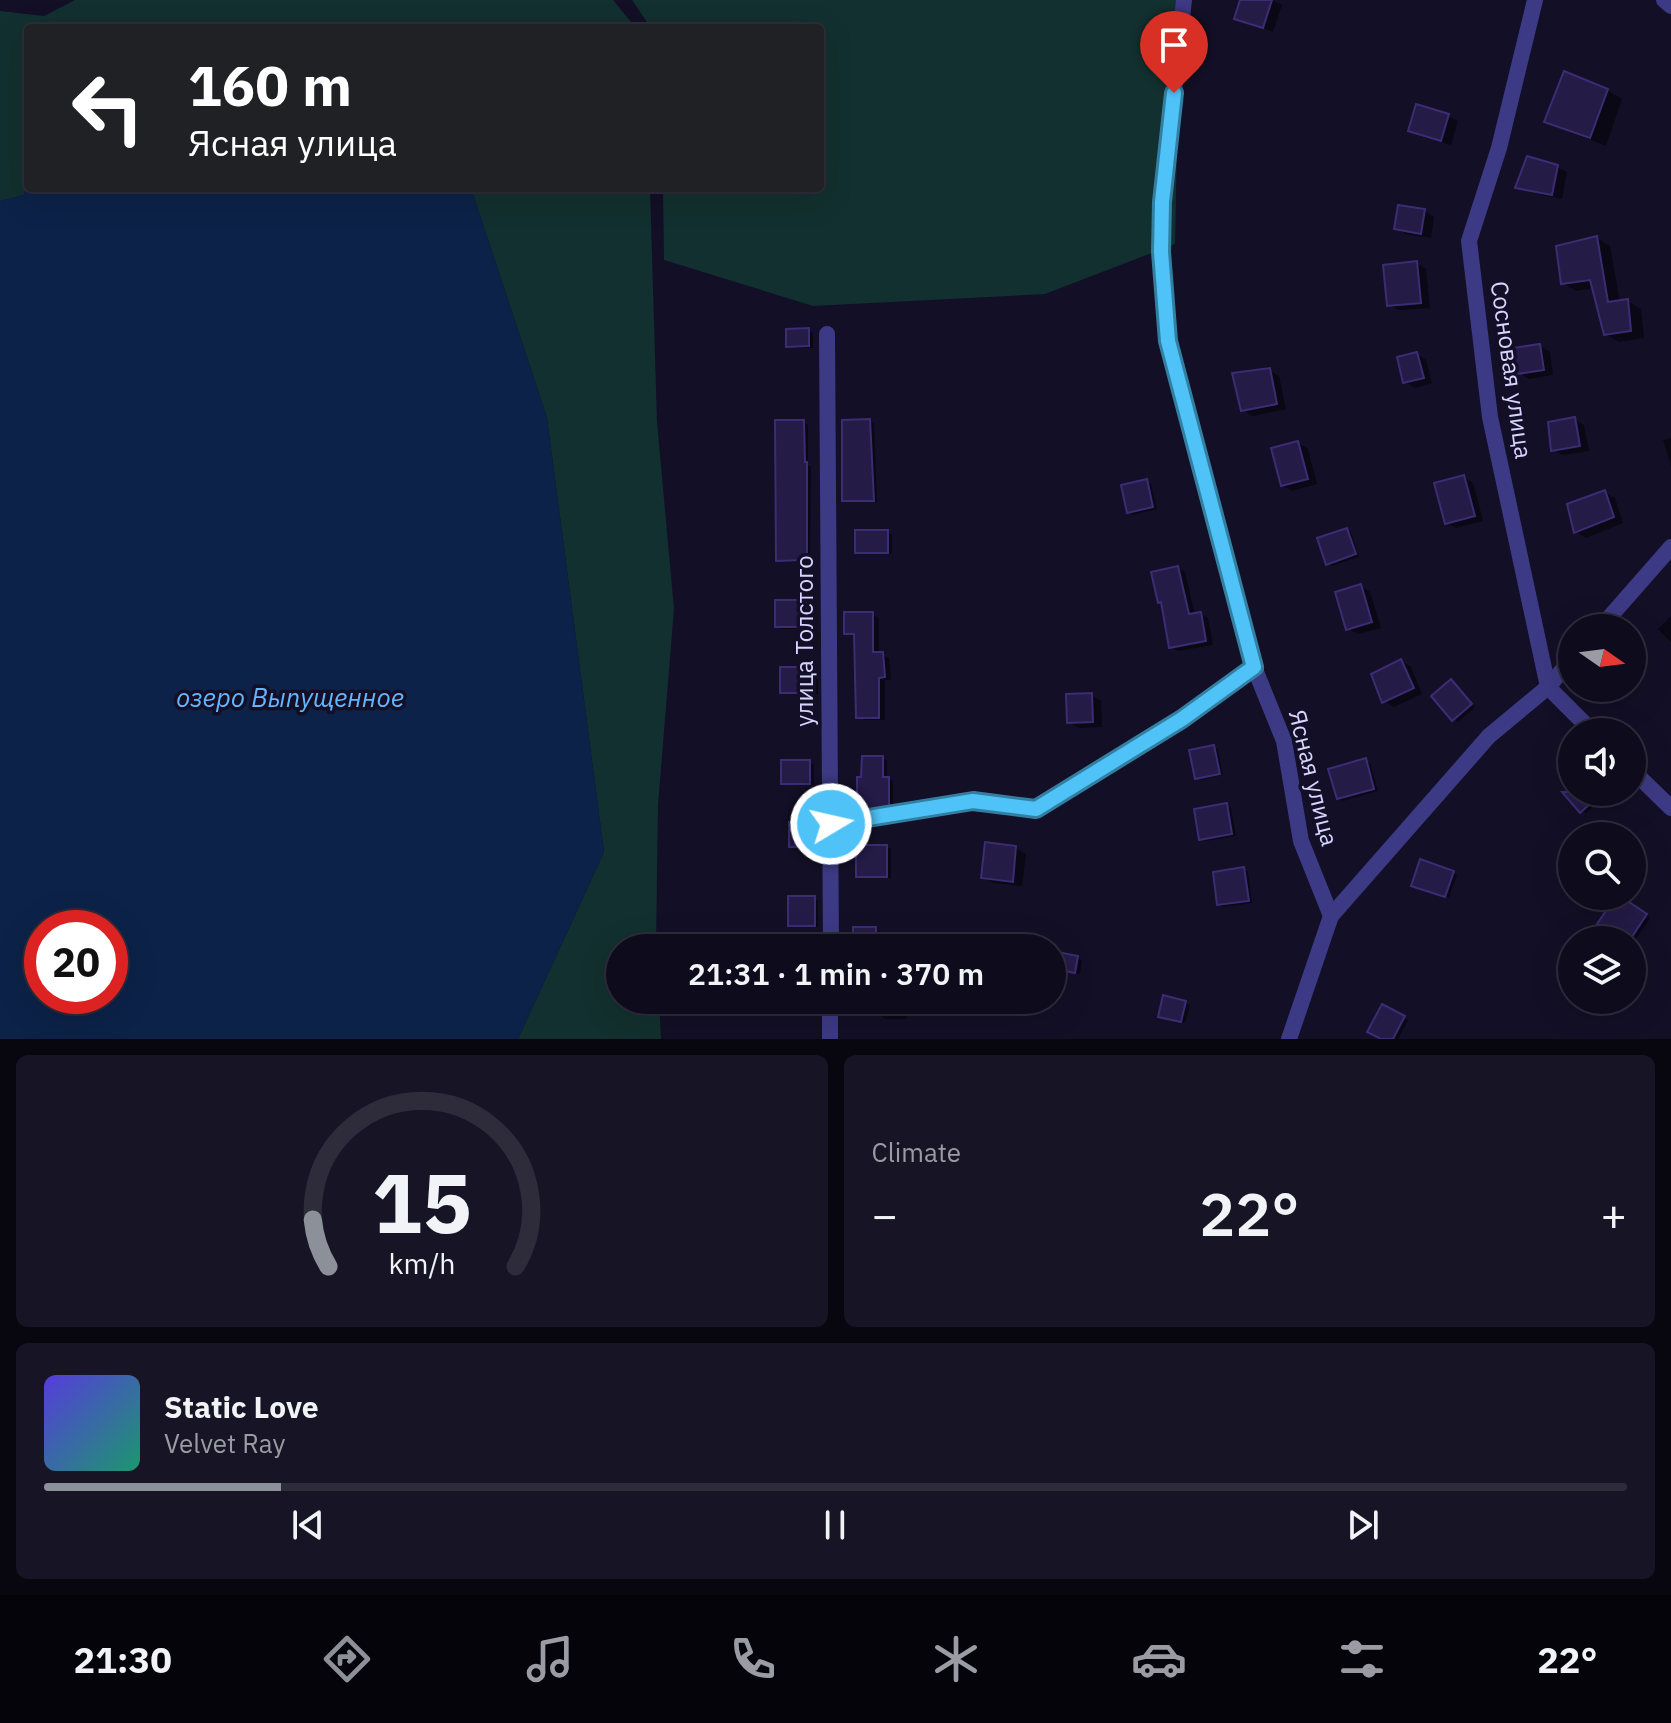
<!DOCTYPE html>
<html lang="en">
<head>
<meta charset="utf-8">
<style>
  :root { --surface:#0e0b1c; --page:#171425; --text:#f1f3f6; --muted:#9b9ba3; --line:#2e2b3b; --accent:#8c9099 }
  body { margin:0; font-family:"IBM Plex Sans",sans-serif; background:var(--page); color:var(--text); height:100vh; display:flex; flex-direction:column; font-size:30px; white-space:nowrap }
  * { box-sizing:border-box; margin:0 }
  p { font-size:26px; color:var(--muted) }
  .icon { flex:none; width:44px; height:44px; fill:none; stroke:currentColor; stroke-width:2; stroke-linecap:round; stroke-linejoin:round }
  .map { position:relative; height:1039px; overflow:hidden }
  .sheet { display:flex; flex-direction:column; gap:16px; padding:16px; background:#08060f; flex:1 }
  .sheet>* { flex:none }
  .top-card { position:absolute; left:24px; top:24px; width:800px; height:168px; border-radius:8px; box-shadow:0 8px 32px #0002,0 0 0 2px var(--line); background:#202124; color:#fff; overflow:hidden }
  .needle { width:52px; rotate:104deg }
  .buttons { position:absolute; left:1558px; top:614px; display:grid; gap:16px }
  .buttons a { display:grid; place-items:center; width:88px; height:88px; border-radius:50%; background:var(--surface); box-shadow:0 8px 32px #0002,0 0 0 2px var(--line); font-size:40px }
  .speed { position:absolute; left:24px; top:910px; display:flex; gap:16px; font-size:40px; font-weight:700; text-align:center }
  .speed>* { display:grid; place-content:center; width:104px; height:104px; border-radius:50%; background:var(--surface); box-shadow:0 8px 32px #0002,0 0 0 2px var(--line); line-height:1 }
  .speed .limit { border:12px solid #d22; background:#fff; color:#111 }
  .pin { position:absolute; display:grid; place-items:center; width:68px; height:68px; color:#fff; margin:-82px -34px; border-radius:50% 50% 50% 0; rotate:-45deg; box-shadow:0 0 8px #0007 }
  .pin .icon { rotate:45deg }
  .me { position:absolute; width:88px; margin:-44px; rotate:81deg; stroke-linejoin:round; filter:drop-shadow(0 0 6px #0008) }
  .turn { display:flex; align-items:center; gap:28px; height:168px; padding:0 32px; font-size:36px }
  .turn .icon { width:104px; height:104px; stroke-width:2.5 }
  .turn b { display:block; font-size:56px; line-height:68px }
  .big { font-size:60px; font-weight:600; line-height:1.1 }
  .sheet .tile { flex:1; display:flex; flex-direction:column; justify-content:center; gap:12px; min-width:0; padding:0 28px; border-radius:12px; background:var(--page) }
  .sheet .dial { align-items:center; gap:0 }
  .dial svg { height:208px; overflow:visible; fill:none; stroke:var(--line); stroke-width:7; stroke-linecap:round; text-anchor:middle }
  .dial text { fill:var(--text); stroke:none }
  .song { display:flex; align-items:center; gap:24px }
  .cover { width:96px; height:96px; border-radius:12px; background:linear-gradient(135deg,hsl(250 70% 55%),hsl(160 70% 35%)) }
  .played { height:8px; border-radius:4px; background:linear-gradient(90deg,var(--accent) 15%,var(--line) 15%) }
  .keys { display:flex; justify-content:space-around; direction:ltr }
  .heat { display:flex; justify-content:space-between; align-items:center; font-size:44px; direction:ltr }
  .sheet .tiles { flex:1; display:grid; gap:16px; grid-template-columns:1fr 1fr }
  .tile:last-child { grid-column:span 2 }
  .trip { position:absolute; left:606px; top:934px; width:460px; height:80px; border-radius:40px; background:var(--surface); box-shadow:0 8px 32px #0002,0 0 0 2px var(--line); font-weight:600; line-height:80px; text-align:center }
  .menu { display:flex; height:128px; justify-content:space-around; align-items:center; background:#06040b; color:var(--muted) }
  .menu .icon { width:56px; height:56px }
  .menu .on { color:var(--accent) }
  .menu b { font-size:36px; color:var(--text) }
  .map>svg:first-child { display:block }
</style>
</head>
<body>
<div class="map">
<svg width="1671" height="1039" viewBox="0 0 1671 1039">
  <rect width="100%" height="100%" fill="#130f26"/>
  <g fill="#12302f">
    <path d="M 75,0 L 613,0 L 636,28 L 28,28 L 28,178 L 24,195 L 0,201 L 0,11 L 44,16 Z"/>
    <path d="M 632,0 L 1180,0 L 1175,244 L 1045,294 L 813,306 L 664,260 L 663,188 L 820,188 L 820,28 L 651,28 Z"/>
    <path d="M 471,188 L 650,188 L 657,422 L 674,609 L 658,805 L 656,948 L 620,948 L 620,1000 L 659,1000 L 661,1039 L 518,1039 L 604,852 L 547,418 Z"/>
  </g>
  <path fill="#0c2248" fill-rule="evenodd" d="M 28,178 L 28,188 L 471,188 L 547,418 L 604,852 L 518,1039 L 0,1039 L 0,201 L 24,195 ZM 42,928 L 110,928 L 110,996 L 42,996 Z"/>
  <g fill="#0007">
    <path d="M 1242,0 L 1272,0 L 1282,5 L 1273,32 L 1237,18 Z"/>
    <path d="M 1607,90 L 1622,99 L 1606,146 L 1562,129 L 1547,121 Z"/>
    <path d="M 1448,116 L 1458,121 L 1451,145 L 1420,136 L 1410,130 Z"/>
    <path d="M 1557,167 L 1567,172 L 1562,199 L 1528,192 L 1518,187 Z"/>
    <path d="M 1425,211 L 1434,217 L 1431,238 L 1406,234 L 1396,228 Z"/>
    <path d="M 1597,238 L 1610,246 L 1620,302 L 1628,301 L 1641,309 L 1644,338 L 1619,342 L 1606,334 L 1594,288 L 1576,291 L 1563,283 Z"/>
    <path d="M 1416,263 L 1426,269 L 1430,308 L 1399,310 L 1389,305 Z"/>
    <path d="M 808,330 L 813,333 L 813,348 L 793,348 L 788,345 Z"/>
    <path d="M 1540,346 L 1550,352 L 1553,375 L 1529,379 L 1519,373 Z"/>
    <path d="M 1417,354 L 1426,360 L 1432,383 L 1415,388 L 1405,382 Z"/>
    <path d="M 1269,370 L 1279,376 L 1286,409 L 1253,416 L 1243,410 Z"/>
    <path d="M 1574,419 L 1584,425 L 1589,451 L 1562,455 L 1553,449 Z"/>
    <path d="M 869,421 L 874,424 L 877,502 L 848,502 L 844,500 Z"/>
    <path d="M 804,422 L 808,425 L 808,465 L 811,467 L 810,562 L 783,562 L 778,560 Z"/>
    <path d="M 1671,438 L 1671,466 L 1663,440 Z"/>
    <path d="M 1298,443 L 1308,449 L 1317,484 L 1292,491 L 1282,485 Z"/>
    <path d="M 1464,477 L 1473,483 L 1483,521 L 1456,528 L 1446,523 Z"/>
    <path d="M 1146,481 L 1151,484 L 1157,509 L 1133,515 L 1129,512 Z"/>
    <path d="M 1605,493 L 1615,498 L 1623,523 L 1586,538 L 1576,532 Z"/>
    <path d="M 1347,530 L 1351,532 L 1359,557 L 1332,566 L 1328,564 Z"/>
    <path d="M 888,532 L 892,535 L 892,554 L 861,554 L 857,552 Z"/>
    <path d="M 1178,568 L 1185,572 L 1195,615 L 1201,614 L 1208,618 L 1213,645 L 1178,651 L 1171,646 L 1164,604 L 1160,602 Z"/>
    <path d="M 1360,586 L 1370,592 L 1381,628 L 1358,634 L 1348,629 Z"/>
    <path d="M 805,602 L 809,605 L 809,629 L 782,629 L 777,626 Z"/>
    <path d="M 872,614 L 879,618 L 879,654 L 889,658 L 891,680 L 885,680 L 885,720 L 865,720 L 858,716 L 856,637 L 846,633 Z"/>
    <path d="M 1671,616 L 1671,642 L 1658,629 Z"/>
    <path d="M 1401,661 L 1411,667 L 1422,694 L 1394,707 L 1384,701 Z"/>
    <path d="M 813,669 L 818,671 L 818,694 L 786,694 L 782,692 Z"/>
    <path d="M 1451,681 L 1475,707 L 1458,722 L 1454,719 Z"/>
    <path d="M 1091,695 L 1101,701 L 1102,727 L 1079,728 L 1069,722 Z"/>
    <path d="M 1214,747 L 1218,750 L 1223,775 L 1201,780 L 1197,777 Z"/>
    <path d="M 883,758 L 887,761 L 887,778 L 893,781 L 893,809 L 863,810 L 859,808 Z"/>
    <path d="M 1365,761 L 1370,763 L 1378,791 L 1343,801 L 1338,798 Z"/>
    <path d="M 809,762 L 814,765 L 814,785 L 787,785 L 783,783 Z"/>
    <path d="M 1572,792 L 1594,792 L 1601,800 L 1586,813 L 1581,811 Z"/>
    <path d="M 1227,805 L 1231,808 L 1236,836 L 1205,841 L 1200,838 Z"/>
    <path d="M 812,824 L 816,827 L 816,848 L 795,848 L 791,846 Z"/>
    <path d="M 987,845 L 1016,848 L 1026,854 L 1022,886 L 993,883 L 983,877 Z"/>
    <path d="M 886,847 L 891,849 L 891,878 L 863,878 L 858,876 Z"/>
    <path d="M 1244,870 L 1248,872 L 1252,903 L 1223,907 L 1219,904 Z"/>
    <path d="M 1453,873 L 1457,875 L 1449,898 L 1418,887 Z"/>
    <path d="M 1618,897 L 1650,918 L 1632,945 L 1632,940 L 1625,940 Z"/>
    <path d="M 814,898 L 818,901 L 818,927 L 794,927 L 790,925 Z"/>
    <path d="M 876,929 L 880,932 L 880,948 L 855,948 Z"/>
    <path d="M 1058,954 L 1082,960 L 1080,974 L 1056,968 Z"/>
    <path d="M 876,1000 L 907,1000 L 907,1019 L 886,1019 L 876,1013 Z"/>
    <path d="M 1185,1003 L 1190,1005 L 1185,1023 L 1164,1018 Z"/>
    <path d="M 1382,1007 L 1408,1020 L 1398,1039 L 1385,1039 Z"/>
  </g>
  <g fill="#241b47" stroke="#3b2d73" stroke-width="2">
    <path d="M 1240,0 L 1272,0 L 1263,28 L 1234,19 Z"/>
    <path d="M 1564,71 L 1608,89 L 1590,138 L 1544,122 Z"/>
    <path d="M 1416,104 L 1449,114 L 1441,141 L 1408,131 Z"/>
    <path d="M 1527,156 L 1558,165 L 1552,195 L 1515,188 Z"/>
    <path d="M 1398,205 L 1425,209 L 1421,234 L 1394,229 Z"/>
    <path d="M 1597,236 L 1608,302 L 1628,299 L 1631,331 L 1604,335 L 1590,280 L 1561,284 L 1556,246 Z"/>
    <path d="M 1417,261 L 1421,303 L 1387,306 L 1383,265 Z"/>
    <path d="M 809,328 L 809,346 L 786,347 L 786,329 Z"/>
    <path d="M 1540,344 L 1544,370 L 1517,374 L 1513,348 Z"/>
    <path d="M 1417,352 L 1424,378 L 1403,383 L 1397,357 Z"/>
    <path d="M 1270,368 L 1277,404 L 1241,411 L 1232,373 Z"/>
    <path d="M 1575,417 L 1580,446 L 1551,451 L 1548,422 Z"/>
    <path d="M 870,419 L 874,501 L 842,501 L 842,420 Z"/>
    <path d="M 775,420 L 804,420 L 805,462 L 807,462 L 807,560 L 776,561 Z"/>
    <path d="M 1298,441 L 1308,479 L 1281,486 L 1271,448 Z"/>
    <path d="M 1464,475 L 1475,516 L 1445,524 L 1434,483 Z"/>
    <path d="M 1147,479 L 1153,507 L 1127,513 L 1121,485 Z"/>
    <path d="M 1605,490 L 1614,517 L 1574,533 L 1567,504 Z"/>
    <path d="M 1347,528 L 1356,554 L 1326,565 L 1317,538 Z"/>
    <rect x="855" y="530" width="33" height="23"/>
    <path d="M 1178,566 L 1189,614 L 1201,612 L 1206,641 L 1169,648 L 1161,602 L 1158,603 L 1151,572 Z"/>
    <path d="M 1361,584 L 1372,622 L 1346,630 L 1335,592 Z"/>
    <rect x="775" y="600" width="31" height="27"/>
    <path d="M 844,612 L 873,612 L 873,652 L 883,652 L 885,677 L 879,678 L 879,718 L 856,718 L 854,634 L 844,634 Z"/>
    <path d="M 1401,659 L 1414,688 L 1382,703 L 1371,674 Z"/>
    <rect x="780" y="667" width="34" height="26"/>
    <path d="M 1451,679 L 1472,704 L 1452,721 L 1431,696 Z"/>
    <path d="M 1092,693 L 1093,722 L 1067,723 L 1066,694 Z"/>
    <path d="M 1214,745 L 1220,774 L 1195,779 L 1189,750 Z"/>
    <path d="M 862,756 L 883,756 L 883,777 L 889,777 L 889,808 L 857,809 L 857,777 L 861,777 Z"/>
    <path d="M 1366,758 L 1374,789 L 1337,799 L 1328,769 Z"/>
    <rect x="781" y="760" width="29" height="24"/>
    <path d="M 1562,792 L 1603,792 L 1580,813 Z"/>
    <path d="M 1227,803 L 1232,834 L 1199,840 L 1194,809 Z"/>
    <rect x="789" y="822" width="23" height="25"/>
    <path d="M 985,842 L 1016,846 L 1013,882 L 981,878 Z"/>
    <rect x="856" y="845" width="31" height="32"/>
    <path d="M 1420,859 L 1454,871 L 1445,897 L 1411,886 Z"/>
    <path d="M 1244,867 L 1249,901 L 1217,905 L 1213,872 Z"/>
    <rect x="788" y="896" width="27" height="30"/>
    <path d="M 1616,896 L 1620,896 L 1647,914 L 1630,940 L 1621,940 L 1597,924 Z"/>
    <rect x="853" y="927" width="23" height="21"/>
    <path d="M 1057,952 L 1078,956 L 1075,973 L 1054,969 Z"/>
    <path d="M 1163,995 L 1186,1001 L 1181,1022 L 1158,1017 Z"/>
    <path d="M 874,1000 L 898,1000 L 898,1015 L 874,1014 Z"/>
    <path d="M 1382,1004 L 1405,1016 L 1393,1039 L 1381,1039 L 1367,1032 Z"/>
  </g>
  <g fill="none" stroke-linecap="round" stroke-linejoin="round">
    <path stroke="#3d3a85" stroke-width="8" d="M 831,824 L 973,801 L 1036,809 L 1182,719 L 1253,668"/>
    <g stroke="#3d3a85" stroke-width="16">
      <path d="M 1184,0 L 1162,202 L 1161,252 L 1168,341 L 1254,667 L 1284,741 L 1301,841 L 1331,916 L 1289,1039"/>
      <path d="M 1535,0 L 1499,148 L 1469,241 L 1490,417 L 1548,687 L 1593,732"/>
      <path d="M 1664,0 L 1671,6"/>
      <path d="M 827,334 L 831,948"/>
      <path d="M 1600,628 L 1671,547"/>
      <path d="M 1632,770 L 1671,808"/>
      <path d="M 1331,916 L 1489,736 L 1548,687 L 1572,659"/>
      <path d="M 830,1039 L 830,1000"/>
    </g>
  </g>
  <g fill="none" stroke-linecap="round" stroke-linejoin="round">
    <defs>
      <path id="route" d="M 831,824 L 973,801 L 1036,809 L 1182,719 L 1254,667 L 1168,341 L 1161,252 L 1162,202 L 1174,93"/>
    </defs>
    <use href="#route" stroke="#337fa1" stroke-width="20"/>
    <use href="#route" stroke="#4fc3f7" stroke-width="14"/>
  </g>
  <g text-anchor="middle" stroke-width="7" stroke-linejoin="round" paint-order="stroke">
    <g font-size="24" fill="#d9d4ff" stroke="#130f26">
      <text transform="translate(1511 370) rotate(82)" y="8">Сосновая улица</text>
      <text transform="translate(805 641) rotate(-90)" y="8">улица Толстого</text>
      <text transform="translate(1313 778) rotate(76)" y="8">Ясная улица</text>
    </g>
    <g font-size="26" font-style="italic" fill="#62b6ff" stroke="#130f26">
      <text x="290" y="707">озеро Выпущенное</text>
    </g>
  </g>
</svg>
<div class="buttons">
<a><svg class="needle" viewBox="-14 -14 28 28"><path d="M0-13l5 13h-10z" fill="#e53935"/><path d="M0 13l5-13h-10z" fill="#9b9ba3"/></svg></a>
<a><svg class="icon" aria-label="sound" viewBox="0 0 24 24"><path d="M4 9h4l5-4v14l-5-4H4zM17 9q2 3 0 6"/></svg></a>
<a><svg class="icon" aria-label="search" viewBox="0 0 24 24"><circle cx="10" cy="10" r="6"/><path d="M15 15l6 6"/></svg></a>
<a><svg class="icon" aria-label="layers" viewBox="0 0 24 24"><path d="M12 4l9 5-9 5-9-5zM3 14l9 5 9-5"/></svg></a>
</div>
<div class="speed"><div class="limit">20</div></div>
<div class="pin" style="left:1174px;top:93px;background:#d93025"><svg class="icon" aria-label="arrive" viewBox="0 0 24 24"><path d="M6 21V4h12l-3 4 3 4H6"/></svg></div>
<svg class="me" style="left:831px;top:824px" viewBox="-20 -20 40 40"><circle r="17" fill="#4fc3f7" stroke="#fff" stroke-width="3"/><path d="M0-11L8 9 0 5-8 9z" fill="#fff"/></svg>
<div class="trip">21:31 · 1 min · 370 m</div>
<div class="top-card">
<div class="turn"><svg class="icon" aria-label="left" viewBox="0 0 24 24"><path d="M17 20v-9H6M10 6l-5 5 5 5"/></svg><div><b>160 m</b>Ясная улица</div></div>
</div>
</div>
<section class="sheet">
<div class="tiles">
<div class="tile dial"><svg viewBox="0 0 100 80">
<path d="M14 69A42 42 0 1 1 86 69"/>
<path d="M14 69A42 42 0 0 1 8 51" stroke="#8c9099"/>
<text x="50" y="56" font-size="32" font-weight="700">15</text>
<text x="50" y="72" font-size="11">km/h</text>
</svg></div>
<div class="tile"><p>Climate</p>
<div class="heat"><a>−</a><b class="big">22°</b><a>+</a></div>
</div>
<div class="tile">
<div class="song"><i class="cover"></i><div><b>Static Love</b><p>Velvet Ray</p></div></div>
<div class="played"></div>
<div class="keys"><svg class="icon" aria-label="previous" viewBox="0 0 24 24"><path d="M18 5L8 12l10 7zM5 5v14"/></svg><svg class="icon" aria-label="pause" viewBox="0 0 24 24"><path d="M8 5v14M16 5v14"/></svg><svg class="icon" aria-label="next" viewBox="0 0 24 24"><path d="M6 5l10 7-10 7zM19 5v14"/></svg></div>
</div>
</div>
</section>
<nav class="menu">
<b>21:30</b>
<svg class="icon on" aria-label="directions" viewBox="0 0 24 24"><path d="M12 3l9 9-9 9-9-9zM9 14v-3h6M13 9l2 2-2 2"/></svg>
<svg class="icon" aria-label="music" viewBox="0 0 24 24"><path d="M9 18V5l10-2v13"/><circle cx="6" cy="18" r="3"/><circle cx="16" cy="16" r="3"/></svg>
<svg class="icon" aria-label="phone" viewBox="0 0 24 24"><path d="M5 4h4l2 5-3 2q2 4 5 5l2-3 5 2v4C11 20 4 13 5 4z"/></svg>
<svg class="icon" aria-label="climate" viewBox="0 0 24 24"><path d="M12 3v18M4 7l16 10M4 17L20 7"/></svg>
<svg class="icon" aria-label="car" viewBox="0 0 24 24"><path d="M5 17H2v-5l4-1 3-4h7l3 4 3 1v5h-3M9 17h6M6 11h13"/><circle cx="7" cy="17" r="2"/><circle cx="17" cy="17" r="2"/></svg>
<svg class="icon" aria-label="filters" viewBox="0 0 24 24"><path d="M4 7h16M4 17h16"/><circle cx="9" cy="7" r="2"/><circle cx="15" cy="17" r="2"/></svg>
<b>22°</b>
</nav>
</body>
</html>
